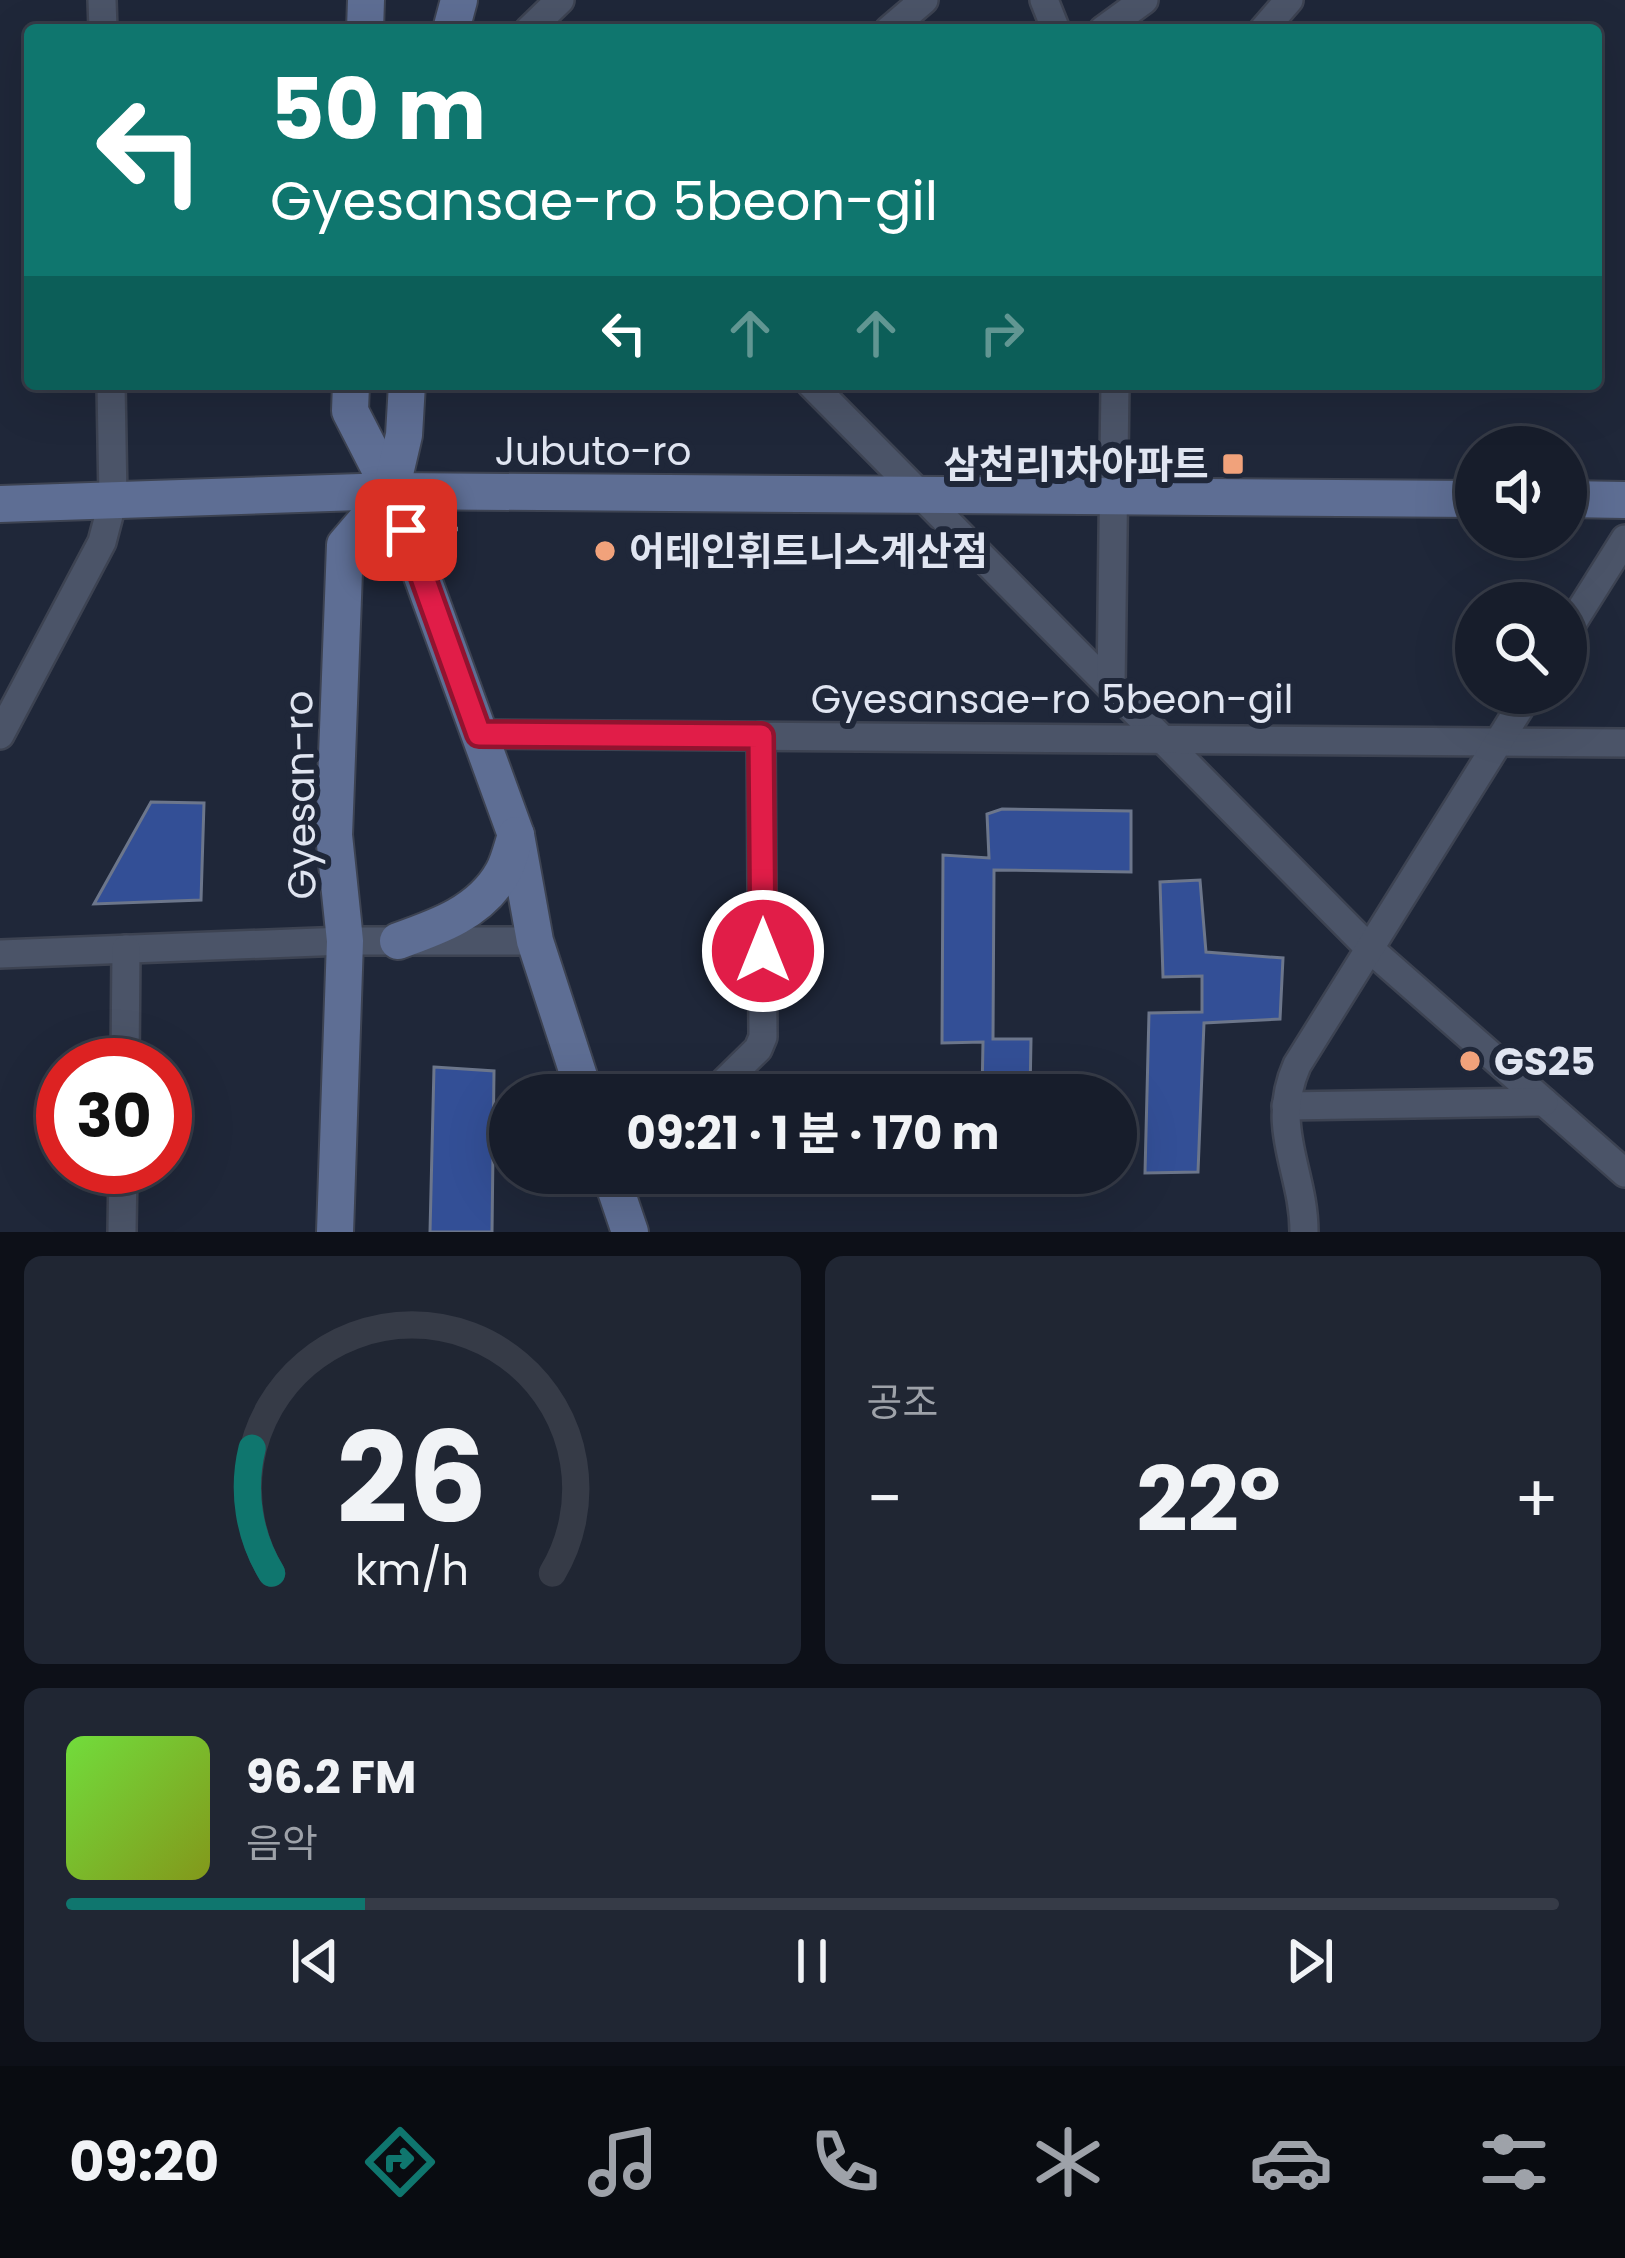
<!DOCTYPE html>
<html lang="ko">
<head>
<meta charset="utf-8">
<style>
  :root { --surface:#171d2b; --page:#202633; --text:#f1f3f6; --muted:#9ea2a9; --line:#363b47; --accent:#0f766e }
  body { margin:0; font-family:Poppins,"Noto Sans KR",sans-serif; background:var(--page); color:var(--text); height:100vh; display:flex; flex-direction:column; font-size:45px; white-space:nowrap }
  * { box-sizing:border-box; margin:0 }
  p { font-size:39px; color:var(--muted) }
  .icon { flex:none; width:66px; height:66px; fill:none; stroke:currentColor; stroke-width:2; stroke-linecap:round; stroke-linejoin:round }
  .map { position:relative; height:1232px; overflow:hidden }
  .panel { display:flex; flex-direction:column; gap:24px; padding:24px; background:#0d1018; flex:1 }
  .panel>* { flex:none }
  .banner { position:absolute; left:24px; top:24px; width:1578px; height:366px; border-radius:12px; box-shadow:0 12px 48px #0002,0 0 0 3px var(--line); background:#0f766e; color:#fff; overflow:hidden }
  .tools { position:absolute; left:1455px; top:426px; display:grid; gap:24px }
  .tools a { display:grid; place-items:center; width:132px; height:132px; border-radius:50%; background:var(--surface); box-shadow:0 12px 48px #0002,0 0 0 3px var(--line); font-size:60px }
  .speed { position:absolute; left:36px; top:1038px; display:flex; gap:24px; font-size:60px; font-weight:700; text-align:center }
  .speed>* { display:grid; place-content:center; width:156px; height:156px; border-radius:50%; background:var(--surface); box-shadow:0 12px 48px #0002,0 0 0 3px var(--line); line-height:1 }
  .speed .limit { border:18px solid #d22; background:#fff; color:#111 }
  .pin { position:absolute; display:grid; place-items:center; width:102px; height:102px; color:#fff; margin:-51px; border-radius:24px; box-shadow:0 6px 18px #0006 }
  .me { position:absolute; width:132px; margin:-66px; rotate:0deg; stroke-linejoin:round; filter:drop-shadow(0 0 9px #0008) }
  .turn { display:flex; align-items:center; gap:42px; height:252px; padding:0 48px; font-size:54px }
  .turn .icon { width:156px; height:156px; stroke-width:2.5 }
  .turn b { display:block; font-size:84px; line-height:102px }
  .lanes { display:flex; align-items:center; height:114px; padding:0 48px; background:#0003; justify-content:center; gap:60px; direction:ltr }
  .lanes .off { opacity:.35 }
  .big { font-size:90px; font-weight:700; line-height:1.1 }
  .panel .tile { flex:1; display:flex; flex-direction:column; justify-content:center; gap:18px; min-width:0; padding:0 42px; border-radius:18px; background:var(--page) }
  .panel .dial { align-items:center; gap:0 }
  .dial svg { height:312px; overflow:visible; fill:none; stroke:var(--line); stroke-width:7; stroke-linecap:round; text-anchor:middle }
  .dial text { fill:var(--text); stroke:none }
  .song { display:flex; align-items:center; gap:36px }
  .cover { width:144px; height:144px; border-radius:18px; background:linear-gradient(135deg,hsl(100 70% 55%),hsl(70 70% 35%)) }
  .played { height:12px; border-radius:6px; background:linear-gradient(90deg,var(--accent) 20%,var(--line) 20%) }
  .keys { display:flex; justify-content:space-around; direction:ltr }
  .heat { display:flex; justify-content:space-between; align-items:center; font-size:66px; direction:ltr }
  .panel .tiles { flex:1; display:grid; gap:24px; grid-template-columns:1fr 1fr }
  .tile:last-child { grid-column:span 2 }
  .trip { position:absolute; left:489px; top:1074px; width:648px; height:120px; border-radius:60px; background:var(--surface); box-shadow:0 12px 48px #0002,0 0 0 3px var(--line); font-weight:700; line-height:120px; text-align:center }
  .tabs { display:flex; height:192px; justify-content:space-around; align-items:center; background:#090c11; color:var(--muted) }
  .tabs .icon { width:84px; height:84px }
  .tabs .selected { color:var(--accent) }
  .tabs b { font-size:54px; color:var(--text) }
  .map>svg:first-child { display:block }
</style>
</head>
<body>
<div class="map">
<svg width="1625" height="1232" viewBox="0 0 1625 1232">
  <rect width="100%" height="100%" fill="#1f2739"/>
  <g fill="#334f96" stroke="#6c768b" stroke-width="3">
    <path d="M 151,802 L 204,803 L 201,900 L 94,904 Z"/>
    <path d="M 1002,809 L 1131,811 L 1131,872 L 994,870 L 993,1039 L 1031,1039 L 1030,1095 L 982,1095 L 983,1042 L 942,1043 L 943,855 L 989,858 L 987,814 Z"/>
    <path d="M 1200,880 L 1206,952 L 1283,958 L 1280,1019 L 1204,1023 L 1198,1172 L 1145,1173 L 1149,1013 L 1202,1012 L 1202,976 L 1163,977 L 1160,882 Z"/>
    <path d="M 434,1067 L 494,1071 L 492,1232 L 430,1232 Z"/>
  </g>
  <g fill="none" stroke-linecap="round" stroke-linejoin="round">
    <defs>
      <g id="street">
        <path d="M 102,0 L 103,30"/>
        <path d="M 1044,0 L 1056,30"/>
        <path d="M 529,30 L 560,0"/>
        <path d="M 889,30 L 924,0"/>
        <path d="M 1103,30 L 1144,0"/>
        <path d="M 1263,30 L 1289,0"/>
        <path d="M 811,384 L 1370,949 L 1625,1173"/>
        <path d="M 1566,633 L 1625,539"/>
        <path d="M 1111,687 L 1115,384"/>
        <path d="M 479,734 L 1625,743"/>
        <path d="M 0,735 L 102,542 L 113,500 L 111,384"/>
        <path d="M 0,954 L 345,941 L 535,941"/>
        <path d="M 125,1065 L 126,949"/>
        <path d="M 711,1095 L 758,1049 L 763,1037 L 761,736"/>
        <path d="M 1286,1106 L 1544,1102"/>
        <path d="M 122,1232 L 123,1167"/>
        <path d="M 1304,1232 C 1304,1170 1269,1129 1297,1065 L 1529,693"/>
      </g>
      <g id="secondary">
        <path d="M 365,30 L 366,0"/>
        <path d="M 451,30 L 459,0"/>
        <path d="M 351,384 L 350,411 L 391,491 L 516,835 L 535,941 L 585,1095"/>
        <path d="M 1566,499 L 1625,500"/>
        <path d="M 0,504 L 391,491 L 1476,499"/>
        <path d="M 398,941 C 438,927 481,912 503,872 C 509,861 512,847 516,835"/>
        <path d="M 610,1173 L 630,1232"/>
        <path d="M 335,1232 L 345,941 L 334,835 L 345,545 L 391,491 L 404,435 L 407,384"/>
      </g>
    </defs>
    <use href="#street" stroke="#3d4352" stroke-width="32"/>
    <use href="#secondary" stroke="#3d4352" stroke-width="40"/>
    <path stroke="#888e9d" stroke-width="4.5" stroke-dasharray="6 9" stroke-linecap="butt" d="M 440,529 L 458,529"/>
    <use href="#street" stroke="#4b5468" stroke-width="27"/>
    <use href="#secondary" stroke="#5e6e94" stroke-width="36"/>
  </g>
  <g fill="none" stroke-linecap="round" stroke-linejoin="round">
    <defs>
      <path id="route" d="M 406,530 L 479,734 L 761,736 L 763,951"/>
    </defs>
    <use href="#route" stroke="#92132f" stroke-width="30"/>
    <use href="#route" stroke="#e11d48" stroke-width="21"/>
  </g>
  <g fill="#f1a27b" stroke="#1f2739" stroke-width="4.5">
    <rect x="1221" y="452" width="24" height="24" rx="6"/>
    <circle cx="605" cy="551" r="12"/>
    <circle cx="1470" cy="1061" r="12"/>
  </g>
  <g text-anchor="middle" stroke-width="12" stroke-linejoin="round" paint-order="stroke">
    <g font-size="39" fill="#e0e5f1" stroke="#1f2739">
      <text x="593" y="465">Jubuto-ro</text>
      <text x="1052" y="713">Gyesansae-ro 5beon-gil</text>
      <text transform="translate(300 795) rotate(-91)" y="14">Gyesan-ro</text>
    </g>
    <g font-size="39" font-weight="bold" fill="#e0e5f1" stroke="#1f2739" text-anchor="start">
      <text x="1209" y="478" text-anchor="end">삼천리1차아파트</text>
      <text x="629" y="565">어테인휘트니스계산점</text>
      <text x="1494" y="1075">GS25</text>
    </g>
  </g>
</svg>
<div class="tools">
<a><svg class="icon" aria-label="sound" viewBox="0 0 24 24"><path d="M4 9h4l5-4v14l-5-4H4zM17 9q2 3 0 6"/></svg></a>
<a><svg class="icon" aria-label="search" viewBox="0 0 24 24"><circle cx="10" cy="10" r="6"/><path d="M15 15l6 6"/></svg></a>
</div>
<div class="speed"><div class="limit">30</div></div>
<div class="pin" style="left:406px;top:530px;background:#d93025"><svg class="icon" aria-label="arrive" viewBox="0 0 24 24"><path d="M6 21V4h12l-3 4 3 4H6"/></svg></div>
<svg class="me" style="left:763px;top:951px" viewBox="-20 -20 40 40"><circle r="17" fill="#e11d48" stroke="#fff" stroke-width="3"/><path d="M0-11L8 9 0 5-8 9z" fill="#fff"/></svg>
<div class="trip">09:21 · 1 분 · 170 m</div>
<div class="banner">
<div class="turn"><svg class="icon" aria-label="left" viewBox="0 0 24 24"><path d="M17 20v-9H6M10 6l-5 5 5 5"/></svg><div><b>50 m</b>Gyesansae-ro 5beon-gil</div></div>
<div class="lanes"><svg class="icon" aria-label="left" viewBox="0 0 24 24"><path d="M17 20v-9H6M10 6l-5 5 5 5"/></svg><svg class="icon off" aria-label="ahead" viewBox="0 0 24 24"><path d="M12 20V5M6 11l6-6 6 6"/></svg><svg class="icon off" aria-label="ahead" viewBox="0 0 24 24"><path d="M12 20V5M6 11l6-6 6 6"/></svg><svg class="icon off" aria-label="right" viewBox="0 0 24 24"><path d="M7 20v-9h11M14 6l5 5-5 5"/></svg></div>
</div>
</div>
<section class="panel">
<div class="tiles">
<div class="tile dial"><svg viewBox="0 0 100 80">
<path d="M14 69A42 42 0 1 1 86 69"/>
<path d="M14 69A42 42 0 0 1 9 37" stroke="#0f766e"/>
<text x="50" y="56" font-size="32" font-weight="700">26</text>
<text x="50" y="72" font-size="11">km/h</text>
</svg></div>
<div class="tile"><p>공조</p>
<div class="heat"><a>−</a><b class="big">22°</b><a>+</a></div>
</div>
<div class="tile">
<div class="song"><i class="cover"></i><div><b>96.2 FM</b><p>음악</p></div></div>
<div class="played"></div>
<div class="keys"><svg class="icon" aria-label="previous" viewBox="0 0 24 24"><path d="M18 5L8 12l10 7zM5 5v14"/></svg><svg class="icon" aria-label="pause" viewBox="0 0 24 24"><path d="M8 5v14M16 5v14"/></svg><svg class="icon" aria-label="next" viewBox="0 0 24 24"><path d="M6 5l10 7-10 7zM19 5v14"/></svg></div>
</div>
</div>
</section>
<nav class="tabs">
<b>09:20</b>
<svg class="icon selected" aria-label="directions" viewBox="0 0 24 24"><path d="M12 3l9 9-9 9-9-9zM9 14v-3h6M13 9l2 2-2 2"/></svg>
<svg class="icon" aria-label="music" viewBox="0 0 24 24"><path d="M9 18V5l10-2v13"/><circle cx="6" cy="18" r="3"/><circle cx="16" cy="16" r="3"/></svg>
<svg class="icon" aria-label="phone" viewBox="0 0 24 24"><path d="M5 4h4l2 5-3 2q2 4 5 5l2-3 5 2v4C11 20 4 13 5 4z"/></svg>
<svg class="icon" aria-label="climate" viewBox="0 0 24 24"><path d="M12 3v18M4 7l16 10M4 17L20 7"/></svg>
<svg class="icon" aria-label="car" viewBox="0 0 24 24"><path d="M5 17H2v-5l4-1 3-4h7l3 4 3 1v5h-3M9 17h6M6 11h13"/><circle cx="7" cy="17" r="2"/><circle cx="17" cy="17" r="2"/></svg>
<svg class="icon" aria-label="filters" viewBox="0 0 24 24"><path d="M4 7h16M4 17h16"/><circle cx="9" cy="7" r="2"/><circle cx="15" cy="17" r="2"/></svg>
</nav>
</body>
</html>
